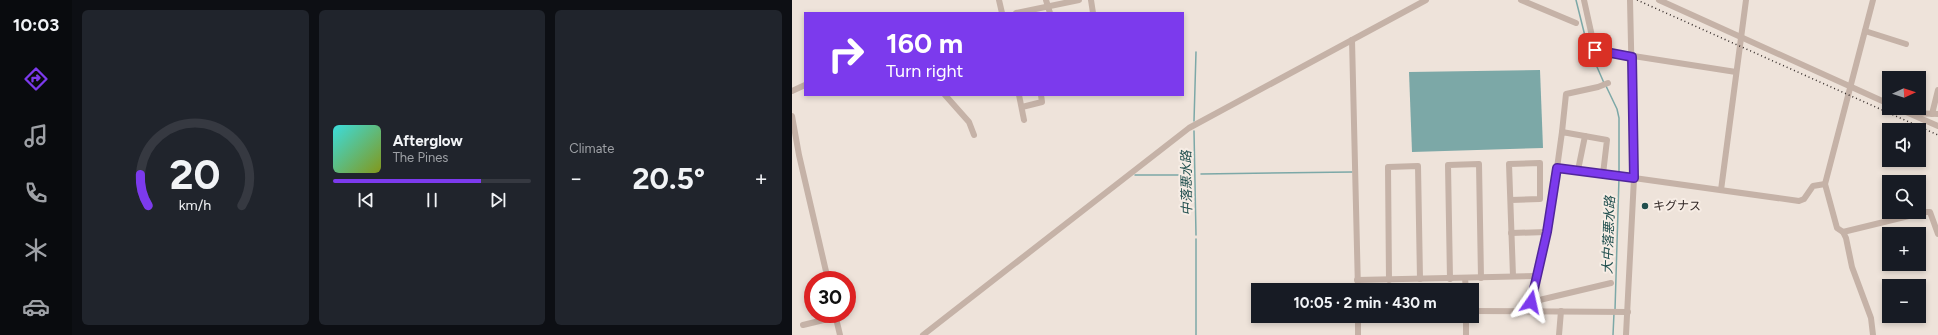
<!DOCTYPE html>
<html lang="en">
<head>
<meta charset="utf-8">
<style>
  :root { --surface:#171b24; --page:#20242c; --text:#f1f3f6; --muted:#9ea1a6; --line:#363941; --accent:#7c3aed }
  body { margin:0; font-family:Figtree,"Noto Sans JP",sans-serif; background:var(--page); color:var(--text); height:100vh; display:flex; flex-direction:column; font-size:15px; white-space:nowrap }
  * { box-sizing:border-box; margin:0 }
  p { font-size:13px; color:var(--muted) }
  .icon { flex:none; width:22px; height:22px; fill:none; stroke:currentColor; stroke-width:2; stroke-linecap:round; stroke-linejoin:round }
  .map { position:relative; flex:1; overflow:hidden }
  .sheet { display:flex; flex-direction:column; gap:10px; padding:10px; background:#0d0f14; width:720px }
  .sheet>* { flex:none }
  .banner { position:absolute; left:12px; top:12px; width:380px; height:84px; border-radius:0px; box-shadow:0 2px 6px #0003; background:#7c3aed; color:#fff; overflow:hidden }
  .needle { width:26px; rotate:87deg }
  .fabs { position:absolute; left:1090px; top:71px; display:grid; gap:8px }
  .fabs a { display:grid; place-items:center; width:44px; height:44px; border-radius:0px; background:var(--surface); box-shadow:0 2px 6px #0003; font-size:20px }
  .speed { position:absolute; left:12px; top:271px; display:flex; gap:8px; font-size:20px; font-weight:700; text-align:center }
  .speed>* { display:grid; place-content:center; width:52px; height:52px; border-radius:50%; background:var(--surface); box-shadow:0 2px 6px #0003; line-height:1 }
  .speed .limit { border:6px solid #d22; background:#fff; color:#111 }
  .pin { position:absolute; display:grid; place-items:center; width:34px; height:34px; color:#fff; margin:-17px; border-radius:8px; box-shadow:0 2px 6px #0006 }
  .me { position:absolute; width:44px; margin:-22px; rotate:11deg; stroke-linejoin:round; filter:drop-shadow(0 0 3px #0008) }
  .turn { display:flex; align-items:center; gap:14px; height:84px; padding:0 16px; font-size:18px }
  .turn .icon { width:52px; height:52px; stroke-width:2.5 }
  .turn b { display:block; font-size:28px; line-height:34px }
  .big { font-size:30px; font-weight:700; line-height:1.1 }
  .sheet .card { flex:1; display:flex; flex-direction:column; justify-content:center; gap:6px; min-width:0; padding:0 14px; border-radius:6px; background:var(--page) }
  .sheet .dial { align-items:center; gap:0 }
  .dial svg { height:104px; overflow:visible; fill:none; stroke:var(--line); stroke-width:7; stroke-linecap:round; text-anchor:middle }
  .dial text { fill:var(--text); stroke:none }
  .song { display:flex; align-items:center; gap:12px }
  .cover { width:48px; height:48px; border-radius:6px; background:linear-gradient(135deg,hsl(180 70% 55%),hsl(70 70% 35%)) }
  .played { height:4px; border-radius:2px; background:linear-gradient(90deg,var(--accent) 75%,var(--line) 75%) }
  .keys { display:flex; justify-content:space-around; direction:ltr }
  .heat { display:flex; justify-content:space-between; align-items:center; font-size:22px; direction:ltr }
  .sheet .tiles { flex:1; display:grid; gap:10px; grid-template-columns:repeat(3,1fr) }
  .trip { position:absolute; left:459px; top:283px; width:228px; height:40px; border-radius:0px; background:var(--surface); box-shadow:0 2px 6px #0003; font-weight:700; line-height:40px; text-align:center }
  main { display:flex; flex:1; min-height:0 }
  .dock { display:flex; flex-direction:column; width:72px; justify-content:space-around; align-items:center; background:#090b0e; color:var(--muted) }
  .dock .icon { width:28px; height:28px }
  .dock .selected { color:var(--accent) }
  .dock b { font-size:18px; color:var(--text) }
  .map>svg:first-child { display:block }
</style>
</head>
<body>
<main>
<nav class="dock">
<b>10:03</b>
<svg class="icon selected" aria-label="directions" viewBox="0 0 24 24"><path d="M12 3l9 9-9 9-9-9zM9 14v-3h6M13 9l2 2-2 2"/></svg>
<svg class="icon" aria-label="music" viewBox="0 0 24 24"><path d="M9 18V5l10-2v13"/><circle cx="6" cy="18" r="3"/><circle cx="16" cy="16" r="3"/></svg>
<svg class="icon" aria-label="phone" viewBox="0 0 24 24"><path d="M5 4h4l2 5-3 2q2 4 5 5l2-3 5 2v4C11 20 4 13 5 4z"/></svg>
<svg class="icon" aria-label="climate" viewBox="0 0 24 24"><path d="M12 3v18M4 7l16 10M4 17L20 7"/></svg>
<svg class="icon" aria-label="car" viewBox="0 0 24 24"><path d="M5 17H2v-5l4-1 3-4h7l3 4 3 1v5h-3M9 17h6M6 11h13"/><circle cx="7" cy="17" r="2"/><circle cx="17" cy="17" r="2"/></svg>
</nav>
<section class="sheet">
<div class="tiles">
<div class="card dial"><svg viewBox="0 0 100 80">
<path d="M14 69A42 42 0 1 1 86 69"/>
<path d="M14 69A42 42 0 0 1 8 45" stroke="#7c3aed"/>
<text x="50" y="56" font-size="32" font-weight="700">20</text>
<text x="50" y="72" font-size="11">km/h</text>
</svg></div>
<div class="card">
<div class="song"><i class="cover"></i><div><b>Afterglow</b><p>The Pines</p></div></div>
<div class="played"></div>
<div class="keys"><svg class="icon" aria-label="previous" viewBox="0 0 24 24"><path d="M18 5L8 12l10 7zM5 5v14"/></svg><svg class="icon" aria-label="pause" viewBox="0 0 24 24"><path d="M8 5v14M16 5v14"/></svg><svg class="icon" aria-label="next" viewBox="0 0 24 24"><path d="M6 5l10 7-10 7zM19 5v14"/></svg></div>
</div>
<div class="card"><p>Climate</p>
<div class="heat"><a>−</a><b class="big">20.5°</b><a>+</a></div>
</div>
</div>
</section>
<div class="map">
<svg width="1146" height="335" viewBox="0 0 1146 335">
  <rect width="100%" height="100%" fill="#eee3da"/>
  <path fill="#7ca8a7" d="M 748,70 L 751,148 L 620,152 L 617,72 Z"/>
  <g fill="none" stroke-linecap="round" stroke-linejoin="round">
    <g stroke="#7ca8a7" stroke-width="1.5">
      <path d="M 784,0 L 795,44 L 812,83"/>
      <path d="M 814,86 L 825,109 L 827,118 L 827,174"/>
      <path d="M 402,121 L 404,52"/>
      <path d="M 402,131 L 404,235"/>
      <path d="M 409,174 L 560,172"/>
      <path d="M 343,175 L 400,175"/>
      <path d="M 404,239 L 404,335"/>
      <path d="M 823,310 L 827,178"/>
      <path d="M 821,335 L 822,313"/>
    </g>
    <g stroke="#c5b2a7" stroke-width="6">
      <path d="M 207,0 L 210,13"/>
      <path d="M 254,0 L 258,13"/>
      <path d="M 299,0 L 301,13"/>
      <path d="M 729,0 L 784,23"/>
      <path d="M 792,0 L 803,50 L 944,72"/>
      <path d="M 867,0 L 1097,104"/>
      <path d="M 1081,0 L 1033,184 L 1045,228 L 1051,232 L 1054,238 L 1060,267 L 1079,318 L 1081,335"/>
      <path d="M 224,13 L 287,0"/>
      <path d="M 1073,31 L 1114,44"/>
      <path d="M 560,40 L 566,290"/>
      <path d="M 0,91 L 13,85"/>
      <path d="M 153,95 L 177,122 L 182,135"/>
      <path d="M 227,95 L 232,120"/>
      <path d="M 230,107 L 250,102 L 249,95"/>
      <path d="M 1105,108 L 1146,126"/>
      <path d="M 1120,113 L 1146,114"/>
      <path d="M 1140,114 L 1146,90"/>
      <path d="M 0,116 L 7,155 L 36,280"/>
      <path d="M 770,132 L 774,94 L 806,87 L 816,83"/>
      <path d="M 786,170 L 793,136"/>
      <path d="M 811,174 L 815,140 L 770,132 L 765,168 C 791,171 816,174 842,178 L 1007,201 L 1012,199 L 1021,186 L 1033,184"/>
      <path d="M 929,190 L 954,0"/>
      <path d="M 719,200 L 748,199 L 748,163 L 717,164 L 721,276"/>
      <path d="M 1051,232 L 1133,212 L 1138,212 L 1146,234"/>
      <path d="M 719,233 L 755,232"/>
      <path d="M 673,278 L 674,290"/>
      <path d="M 658,279 L 656,165 L 687,164 L 689,278"/>
      <path d="M 565,280 L 744,276"/>
      <path d="M 597,280 L 596,167 L 626,166 L 628,279"/>
      <path d="M 739,302 L 819,283"/>
      <path d="M 737,310 L 755,232 L 765,168"/>
      <path d="M 680,311 L 836,312"/>
      <path d="M 43,314 L 48,335"/>
      <path d="M 566,316 L 566,335"/>
      <path d="M 674,316 L 674,335"/>
      <path d="M 11,325 L 44,317"/>
      <path d="M 131,335 L 397,128 L 634,0"/>
      <path d="M 767,335 L 769,311"/>
      <path d="M 834,335 L 842,178 L 838,0"/>
    </g>
    <path stroke="#322927" stroke-width="1.5" stroke-dasharray="1 3" stroke-linecap="butt" d="M 845,0 L 1146,135"/>
  </g>
  <g fill="none" stroke-linecap="round" stroke-linejoin="round">
    <defs>
      <path id="route" d="M 739,302 L 755,232 L 765,168 L 842,178 L 840,57 L 803,50"/>
    </defs>
    <use href="#route" stroke="#51269a" stroke-width="10"/>
    <use href="#route" stroke="#7c3aed" stroke-width="7"/>
  </g>
  <circle fill="#214f4e" stroke="#f7ede5" stroke-width="1.5" cx="853" cy="206" r="4"/>
  <g text-anchor="middle" stroke-width="4" stroke-linejoin="round" paint-order="stroke">
    <g font-size="12" fill="#322927" stroke="#f7ede5" text-anchor="start">
      <text x="861" y="210">キグナス</text>
    </g>
    <g font-size="13" font-style="italic" fill="#214f4e" stroke="#f7ede5">
      <text transform="translate(394 183) rotate(-91)" y="5">中落悪水路</text>
      <text transform="translate(816 235) rotate(-88)" y="5">大中落悪水路</text>
    </g>
  </g>
</svg>
<div class="fabs">
<a><svg class="needle" viewBox="-14 -14 28 28"><path d="M0-13l5 13h-10z" fill="#e53935"/><path d="M0 13l5-13h-10z" fill="#9ea1a6"/></svg></a>
<a><svg class="icon" aria-label="sound" viewBox="0 0 24 24"><path d="M4 9h4l5-4v14l-5-4H4zM17 9q2 3 0 6"/></svg></a>
<a><svg class="icon" aria-label="search" viewBox="0 0 24 24"><circle cx="10" cy="10" r="6"/><path d="M15 15l6 6"/></svg></a>
<a>+</a>
<a>−</a>
</div>
<div class="speed"><div class="limit">30</div></div>
<div class="pin" style="left:803px;top:50px;background:#d93025"><svg class="icon" aria-label="arrive" viewBox="0 0 24 24"><path d="M6 21V4h12l-3 4 3 4H6"/></svg></div>
<svg class="me" style="left:739px;top:302px" viewBox="-20 -20 40 40"><path d="M0-17L14 15 0 8-14 15z" fill="#7c3aed" stroke="#fff" stroke-width="4"/></svg>
<div class="trip">10:05 · 2 min · 430 m</div>
<div class="banner">
<div class="turn"><svg class="icon" aria-label="right" viewBox="0 0 24 24"><path d="M7 20v-9h11M14 6l5 5-5 5"/></svg><div><b>160 m</b>Turn right</div></div>
</div>
</div>
</main>
</body>
</html>
